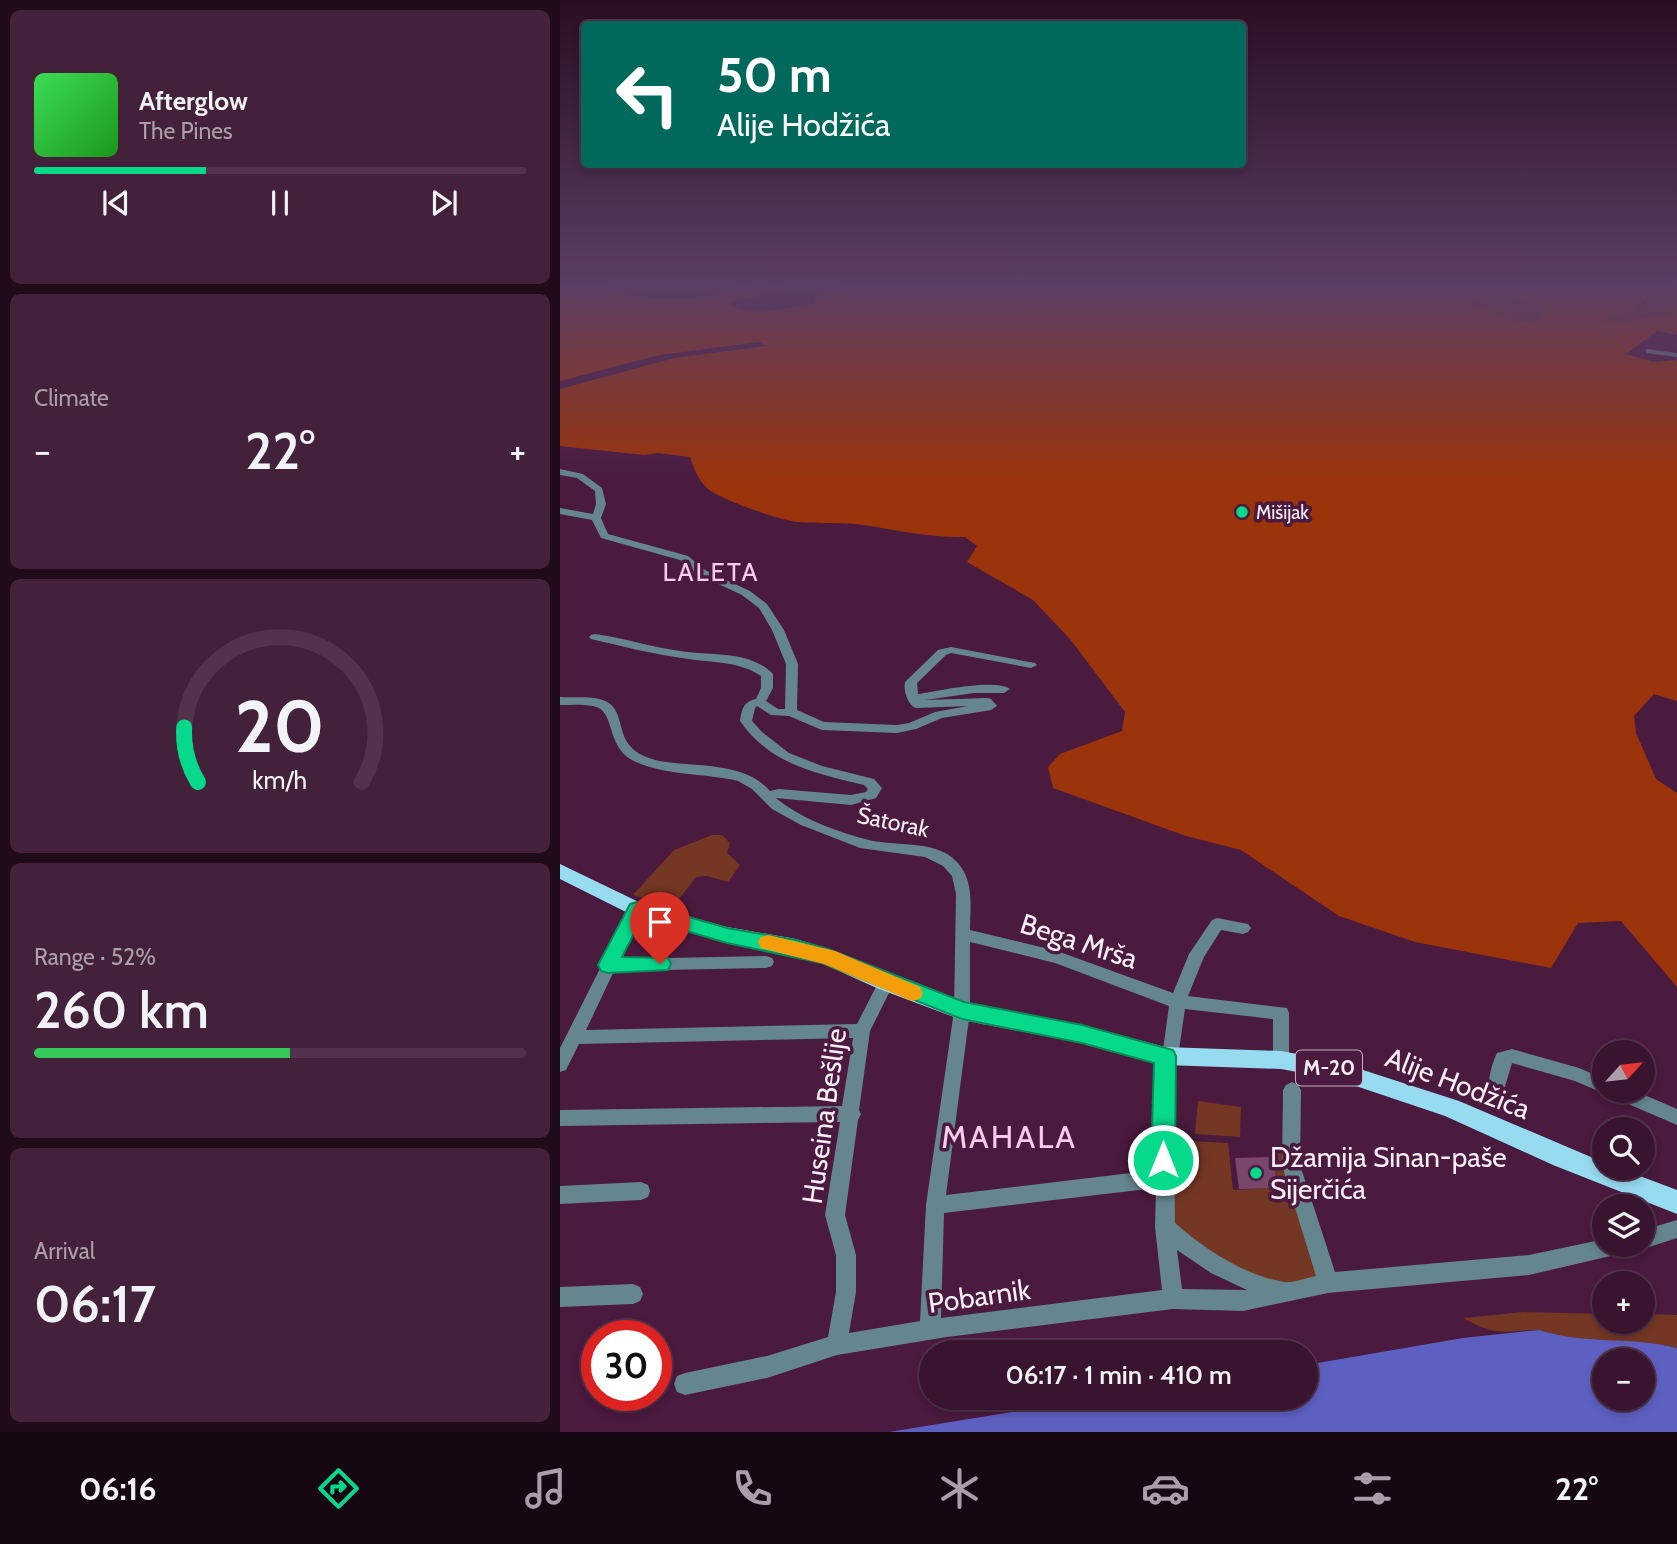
<!DOCTYPE html>
<html lang="en">
<head>
<meta charset="utf-8">
<style>
  :root { --surface:#38142f; --page:#43213b; --text:#f1f3f6; --muted:#ab9eaa; --line:#52334b; --accent:#07d98b }
  body { margin:0; font-family:Cabin,sans-serif; background:var(--page); color:var(--text); height:100vh; display:flex; flex-direction:column; font-size:26px; white-space:nowrap }
  * { box-sizing:border-box; margin:0 }
  p { font-size:23px; color:var(--muted) }
  .icon { flex:none; width:38px; height:38px; fill:none; stroke:currentColor; stroke-width:2; stroke-linecap:round; stroke-linejoin:round }
  .map { position:relative; flex:1; overflow:hidden }
  .side { display:flex; flex-direction:column; gap:10px; padding:10px; background:#1f0b1a; width:560px }
  .side>* { flex:none }
  .banner { position:absolute; left:21px; top:21px; width:665px; height:147px; border-radius:7px; box-shadow:0 4px 10px #0003,0 0 0 2px var(--line); background:#00695c; color:#fff; overflow:hidden }
  .needle { width:46px; rotate:63deg }
  .tools { position:absolute; left:1032px; top:1040px; display:grid; gap:14px }
  .tools a { display:grid; place-items:center; width:63px; height:63px; border-radius:50%; background:var(--surface); box-shadow:0 4px 10px #0003,0 0 0 2px var(--line); font-size:35px }
  .speed { position:absolute; left:21px; top:1320px; display:flex; gap:14px; font-size:35px; font-weight:700; text-align:center }
  .speed>* { display:grid; place-content:center; width:91px; height:91px; border-radius:50%; background:var(--surface); box-shadow:0 4px 10px #0003,0 0 0 2px var(--line); line-height:1 }
  .speed .limit { border:10px solid #d22; background:#fff; color:#111 }
  .pin { position:absolute; display:grid; place-items:center; width:60px; height:60px; color:#fff; margin:-72px -30px; border-radius:50% 50% 50% 0; rotate:-45deg; box-shadow:0 0 7px #0007 }
  .pin .icon { rotate:45deg }
  .me { position:absolute; width:77px; margin:-38px; rotate:0deg; stroke-linejoin:round; filter:drop-shadow(0 0 5px #0008) }
  .turn { display:flex; align-items:center; gap:24px; height:147px; padding:0 21px; font-size:32px }
  .turn .icon { width:91px; height:91px; stroke-width:2.5 }
  .turn b { display:block; font-size:49px; line-height:60px }
  .big { font-size:52px; font-weight:600; line-height:1.1 }
  .side .card { flex:1; display:flex; flex-direction:column; justify-content:center; gap:10px; min-width:0; padding:0 24px; border-radius:10px; background:var(--page) }
  .side .dial { align-items:center; gap:0 }
  .dial svg { height:182px; overflow:visible; fill:none; stroke:var(--line); stroke-width:7; stroke-linecap:round; text-anchor:middle }
  .dial text { fill:var(--text); stroke:none }
  .song { display:flex; align-items:center; gap:21px }
  .cover { width:84px; height:84px; border-radius:10px; background:linear-gradient(135deg,hsl(130 70% 55%),hsl(120 70% 35%)) }
  .played { height:7px; border-radius:4px; background:linear-gradient(90deg,var(--accent) 35%,var(--line) 35%) }
  .keys { display:flex; justify-content:space-around; direction:ltr }
  .heat { display:flex; justify-content:space-between; align-items:center; font-size:38px; direction:ltr }
  .charge { height:10px; border-radius:5px; background:linear-gradient(90deg,#34c759 52%,var(--line) 0) }
  .trip { position:absolute; left:359px; top:1340px; width:399px; height:70px; border-radius:35px; background:var(--surface); box-shadow:0 4px 10px #0003,0 0 0 2px var(--line); font-weight:600; line-height:70px; text-align:center }
  .menu { display:flex; height:112px; justify-content:space-around; align-items:center; background:#160813; color:var(--muted) }
  .menu .icon { width:49px; height:49px }
  .menu .on { color:var(--accent) }
  .menu b { font-size:32px; color:var(--text) }
  main { display:flex; flex:1; min-height:0 }
  .map>svg:first-child { display:block }
</style>
</head>
<body>
<main>
<section class="side">
<div class="card">
<div class="song"><i class="cover"></i><div><b>Afterglow</b><p>The Pines</p></div></div>
<div class="played"></div>
<div class="keys"><svg class="icon" aria-label="previous" viewBox="0 0 24 24"><path d="M18 5L8 12l10 7zM5 5v14"/></svg><svg class="icon" aria-label="pause" viewBox="0 0 24 24"><path d="M8 5v14M16 5v14"/></svg><svg class="icon" aria-label="next" viewBox="0 0 24 24"><path d="M6 5l10 7-10 7zM19 5v14"/></svg></div>
</div>
<div class="card"><p>Climate</p>
<div class="heat"><a>−</a><b class="big">22°</b><a>+</a></div>
</div>
<div class="card dial"><svg viewBox="0 0 100 80">
<path d="M14 69A42 42 0 1 1 86 69"/>
<path d="M14 69A42 42 0 0 1 8 45" stroke="#07d98b"/>
<text x="50" y="56" font-size="32" font-weight="700">20</text>
<text x="50" y="72" font-size="11">km/h</text>
</svg></div>
<div class="card"><p>Range · 52%</p><b class="big">260 km</b><div class="charge"></div></div>
<div class="card"><p>Arrival</p><b class="big">06:17</b></div>
</section>
<div class="map">
<svg width="1117" height="1432" viewBox="0 0 1117 1432">
  <rect width="100%" height="100%" fill="#4b1a3f"/>
  <g fill="#743724">
    <path d="M 1105,285 L 1117,285 L 1117,313 L 1046,323 L 1050,317 L 1080,307 L 1098,288 Z"/>
    <path d="M 925,292 L 984,307 L 983,319 L 951,321 L 911,305 Z"/>
    <path d="M 152,835 L 162,835 L 170,843 L 167,853 L 180,865 L 168,882 L 147,876 L 136,877 L 112,908 L 73,895 L 114,850 Z"/>
    <path d="M 638,1101 L 681,1107 L 680,1137 L 635,1134 Z"/>
    <path d="M 629,1141 L 668,1143 L 673,1190 L 717,1188 L 711,1144 L 729,1146 L 765,1284 L 701,1286 L 605,1227 L 603,1160 L 632,1159 Z"/>
    <path d="M 963,1312 L 1045,1314 L 1045,1321 L 1083,1321 L 1083,1314 L 1117,1315 L 1117,1348 C 1079,1338 1041,1345 1003,1338 C 994,1336 985,1330 976,1330 C 940,1331 938,1337 903,1318 Z"/>
  </g>
  <path fill="#9c340b" fill-rule="evenodd" d="M 0,284 L 49,284 L 53,291 C 93,302 137,299 178,291 L 173,285 L 186,284 L 194,288 L 230,284 L 226,290 L 168,302 C 187,320 228,307 253,303 L 255,297 L 275,292 L 284,284 L 1117,284 L 1098,288 L 1096,290 L 1100,293 L 1091,294 L 1073,311 L 1050,317 L 1046,323 L 1117,313 L 1117,335 L 1097,331 L 1066,354 L 1093,362 L 1117,360 L 1117,701 L 1094,694 L 1074,716 L 1076,733 L 1096,779 L 1117,793 L 1117,987 L 1061,921 L 1018,923 L 991,968 L 855,942 L 779,916 L 681,850 L 626,836 L 493,788 L 488,767 L 500,754 L 562,731 L 565,712 L 510,639 L 473,600 L 407,562 L 417,546 L 405,537 C 370,538 338,530 303,525 C 282,522 260,524 238,522 C 219,520 161,500 147,488 C 139,481 133,467 130,457 L 98,453 L 84,455 L 0,446 L 0,389 L 114,358 L 206,346 L 199,342 L 100,355 L 0,381 ZM 925,292 L 984,307 L 979,312 L 983,318 C 949,327 941,311 912,305 Z"/>
  <path fill="#5d60c0" fill-rule="evenodd" d="M 979,1330 C 1024,1345 1072,1336 1117,1348 L 1117,1432 L 329,1432 L 539,1398 L 746,1398 L 746,1365 L 903,1338 ZM 1045,1360 L 1083,1360 L 1083,1398 L 1045,1398 Z"/>
  <path fill="#7a466b" d="M 713,1157 L 717,1188 L 679,1189 L 675,1158 Z"/>
  <g fill="none" stroke-linecap="round" stroke-linejoin="round">
    <g fill="#65858f" fill-rule="evenodd">
      <path d="M 1086,349 L 1117,353 L 1117,357 L 1086,353 Z"/>
      <path d="M 0,469 L 23,474 L 42,488 L 46,504 L 41,518 L 48,534 L 128,556 L 145,570 L 190,591 L 207,604 L 224,630 L 238,664 L 237,710 L 264,722 L 337,725 L 349,723 L 375,712 L 408,706 L 356,708 C 348,706 343,690 345,682 L 378,650 L 391,647 L 475,663 L 477,665 L 471,668 L 391,653 L 386,655 L 357,683 L 358,694 C 378,691 435,678 450,689 L 444,693 L 414,693 L 365,700 L 427,698 L 431,699 L 437,706 L 431,710 L 382,718 L 356,729 L 337,733 L 262,730 L 229,716 L 211,715 L 197,706 L 195,708 L 192,721 L 202,732 L 229,753 L 262,766 L 314,779 L 322,788 L 316,798 L 291,805 L 216,798 C 240,818 275,831 305,839 C 334,848 381,837 401,867 C 414,885 410,909 410,930 L 497,951 L 613,993 L 629,954 L 652,920 L 657,918 L 688,924 L 691,928 L 688,932 L 683,934 L 661,930 L 644,957 L 628,996 L 727,1008 L 729,1013 L 729,1060 L 727,1065 L 721,1067 L 715,1065 L 713,1060 L 713,1019 L 625,1009 L 618,1057 L 613,1063 L 615,1223 C 645,1249 683,1275 724,1282 C 733,1283 746,1278 756,1276 L 722,1165 L 723,1090 L 726,1085 L 732,1082 L 738,1085 L 741,1090 L 740,1165 L 775,1272 L 969,1255 L 1045,1239 L 1045,1244 L 1075,1244 L 1072,1251 L 969,1275 L 768,1293 L 683,1311 L 613,1309 L 387,1337 L 277,1355 L 207,1378 L 125,1395 L 117,1392 L 114,1384 L 117,1376 L 125,1373 L 207,1356 L 268,1337 L 276,1292 L 276,1255 L 265,1215 L 280,1122 L 0,1126 L 0,1110 L 282,1106 L 293,1038 L 19,1044 L 6,1070 L 0,1072 L 0,1048 L 72,905 L 77,903 L 82,905 L 84,909 L 60,959 L 206,956 L 212,958 L 214,962 L 212,966 L 206,968 L 54,971 L 26,1030 L 297,1024 L 320,979 L 326,977 L 332,979 L 334,983 L 310,1031 L 299,1110 L 301,1114 L 298,1120 L 285,1215 L 296,1255 L 296,1292 L 289,1333 L 360,1321 L 366,1205 L 394,1011 L 396,894 L 392,876 L 383,866 L 365,857 L 300,848 L 241,825 L 212,809 L 192,789 L 178,781 C 145,773 108,776 76,762 C 44,748 57,710 33,706 C 22,704 11,705 0,705 L 0,697 C 12,698 27,696 39,699 C 65,704 56,732 71,747 C 77,754 86,757 95,760 C 132,768 183,760 210,791 L 219,789 L 291,795 L 306,792 L 308,789 L 304,785 C 255,773 211,765 180,721 C 182,709 183,702 196,699 L 201,688 L 201,676 C 177,660 150,663 122,658 C 92,654 61,646 31,639 L 29,637 L 31,635 L 35,634 C 64,638 91,647 120,651 C 150,656 190,650 213,674 L 213,688 L 206,701 L 218,709 L 225,709 L 226,664 L 212,630 L 199,608 L 182,595 L 137,574 L 120,560 L 41,538 L 32,520 L 0,514 L 0,508 L 33,514 L 36,504 L 35,491 L 17,478 L 0,475 ZM 410,942 L 495,963 L 609,1006 L 603,1050 L 599,1051 L 597,1056 L 596,1170 L 386,1195 L 410,1011 ZM 596,1188 L 595,1227 L 602,1290 L 381,1318 L 384,1213 ZM 617,1250 L 651,1273 L 687,1290 L 622,1289 Z"/>
      <path d="M 952,1049 L 1019,1068 L 1045,1079 L 1045,1090 L 1073,1090 L 1117,1109 L 1117,1125 L 1015,1081 L 952,1063 L 943,1093 L 937,1096 L 931,1093 C 926,1083 932,1063 937,1053 Z"/>
      <path d="M 81,1182 L 88,1185 L 90,1191 L 88,1197 L 81,1200 L 0,1204 L 0,1186 Z"/>
      <path d="M 1117,1220 L 1117,1238 L 1083,1249 L 1076,1247 L 1075,1244 L 1083,1244 L 1083,1230 Z"/>
      <path d="M 73,1284 L 80,1287 L 83,1294 L 80,1301 L 73,1304 L 0,1307 L 0,1287 Z"/>
    </g>
    <path fill="#96dbf0" fill-rule="evenodd" d="M 0,864 L 83,904 L 167,927 L 236,939 L 268,949 L 333,977 L 403,1003 L 522,1025 L 605,1047 L 721,1051 L 775,1061 L 899,1101 L 1045,1163 L 1045,1167 L 1056,1167 L 1117,1190 L 1117,1214 L 993,1165 L 885,1116 L 775,1079 L 721,1069 L 605,1065 L 522,1043 L 402,1020 L 319,989 L 261,963 L 236,955 L 167,943 L 70,914 L 0,879 Z"/>
  </g>
  <linearGradient id="sky" x2="0" y2="1"><stop stop-color="#290e23"/><stop offset="0.59" stop-color="#5b3e63"/><stop offset="1" stop-color="#5b3e63" stop-opacity="0"/></linearGradient>
  <rect width="1117" height="484" fill="url(#sky)"/>
  <path fill="#07d98b" stroke="#058d5a" stroke-width="2" d="M 77,902 L 167,928 L 236,940 L 268,949 L 404,1002 L 522,1025 L 613,1050 L 616,1056 L 615,1160 L 612,1167 L 603,1171 L 595,1167 L 591,1160 L 594,1063 L 522,1043 L 402,1019 L 262,963 L 167,943 L 82,918 L 62,957 L 108,958 L 111,964 L 108,970 L 48,973 L 41,971 L 38,965 L 70,904 Z"/>
  <path fill="#f59e0b" d="M 208,935 L 275,951 L 360,987 L 363,993 L 360,999 L 352,1001 L 264,964 L 201,948 L 198,942 L 201,937 Z"/>
  <g fill="#07d98b" stroke="#4b1a3f" stroke-width="2.5">
    <circle cx="682" cy="512" r="7"/>
    <circle cx="696" cy="1173" r="7"/>
  </g>
  <g text-anchor="middle" stroke-width="7" stroke-linejoin="round" paint-order="stroke">
    <g font-size="19" fill="#fceff7" stroke="#4b1a3f" text-anchor="start">
      <text x="696" y="519">Mišijak</text>
    </g>
    <rect fill="#4b1a3f" stroke="#c7afc0" stroke-width="2" x="736" y="1050.5" width="66" height="35" rx="5"/>
    <g font-size="21" font-weight="bold" fill="#fceff7">
      <text x="769" y="1075">M-20</text>
    </g>
    <g font-size="23" fill="#fceff7" stroke="#4b1a3f">
      <text transform="translate(333 822) rotate(12)" y="8">Šatorak</text>
    </g>
    <g font-size="26" letter-spacing="2" fill="#fccbec" stroke="#4b1a3f">
      <text x="151" y="581">LALETA</text>
    </g>
    <g font-size="28" fill="#fceff7" stroke="#4b1a3f">
      <text transform="translate(519 941) rotate(18)" y="10">Bega Mrša</text>
      <text transform="translate(898 1083) rotate(21)" y="10">Alije Hodžića</text>
      <text transform="translate(264 1116) rotate(-82)" y="10">Huseina Bešlije</text>
      <text transform="translate(419 1296) rotate(-8)" y="10">Pobarnik</text>
    </g>
    <g font-size="28" fill="#fceff7" stroke="#4b1a3f" text-anchor="start">
      <text x="710" y="1167">Džamija Sinan-paše<tspan x="710" dy="32">Sijerčića</tspan></text>
    </g>
    <g font-size="32" letter-spacing="2" fill="#fccbec" stroke="#4b1a3f">
      <text x="449" y="1148">MAHALA</text>
    </g>
  </g>
</svg>
<div class="tools">
<a><svg class="needle" viewBox="-14 -14 28 28"><path d="M0-13l5 13h-10z" fill="#e53935"/><path d="M0 13l5-13h-10z" fill="#ab9eaa"/></svg></a>
<a><svg class="icon" aria-label="search" viewBox="0 0 24 24"><circle cx="10" cy="10" r="6"/><path d="M15 15l6 6"/></svg></a>
<a><svg class="icon" aria-label="layers" viewBox="0 0 24 24"><path d="M12 4l9 5-9 5-9-5zM3 14l9 5 9-5"/></svg></a>
<a>+</a>
<a>−</a>
</div>
<div class="speed"><div class="limit">30</div></div>
<div class="pin" style="left:100px;top:964px;background:#d93025"><svg class="icon" aria-label="arrive" viewBox="0 0 24 24"><path d="M6 21V4h12l-3 4 3 4H6"/></svg></div>
<svg class="me" style="left:603px;top:1160px" viewBox="-20 -20 40 40"><circle r="17" fill="#07d98b" stroke="#fff" stroke-width="3"/><path d="M0-11L8 9 0 5-8 9z" fill="#fff"/></svg>
<div class="trip">06:17 · 1 min · 410 m</div>
<div class="banner">
<div class="turn"><svg class="icon" aria-label="left" viewBox="0 0 24 24"><path d="M17 20v-9H6M10 6l-5 5 5 5"/></svg><div><b>50 m</b>Alije Hodžića</div></div>
</div>
</div>
</main>
<nav class="menu">
<b>06:16</b>
<svg class="icon on" aria-label="directions" viewBox="0 0 24 24"><path d="M12 3l9 9-9 9-9-9zM9 14v-3h6M13 9l2 2-2 2"/></svg>
<svg class="icon" aria-label="music" viewBox="0 0 24 24"><path d="M9 18V5l10-2v13"/><circle cx="6" cy="18" r="3"/><circle cx="16" cy="16" r="3"/></svg>
<svg class="icon" aria-label="phone" viewBox="0 0 24 24"><path d="M5 4h4l2 5-3 2q2 4 5 5l2-3 5 2v4C11 20 4 13 5 4z"/></svg>
<svg class="icon" aria-label="climate" viewBox="0 0 24 24"><path d="M12 3v18M4 7l16 10M4 17L20 7"/></svg>
<svg class="icon" aria-label="car" viewBox="0 0 24 24"><path d="M5 17H2v-5l4-1 3-4h7l3 4 3 1v5h-3M9 17h6M6 11h13"/><circle cx="7" cy="17" r="2"/><circle cx="17" cy="17" r="2"/></svg>
<svg class="icon" aria-label="filters" viewBox="0 0 24 24"><path d="M4 7h16M4 17h16"/><circle cx="9" cy="7" r="2"/><circle cx="15" cy="17" r="2"/></svg>
<b>22°</b>
</nav>
</body>
</html>
